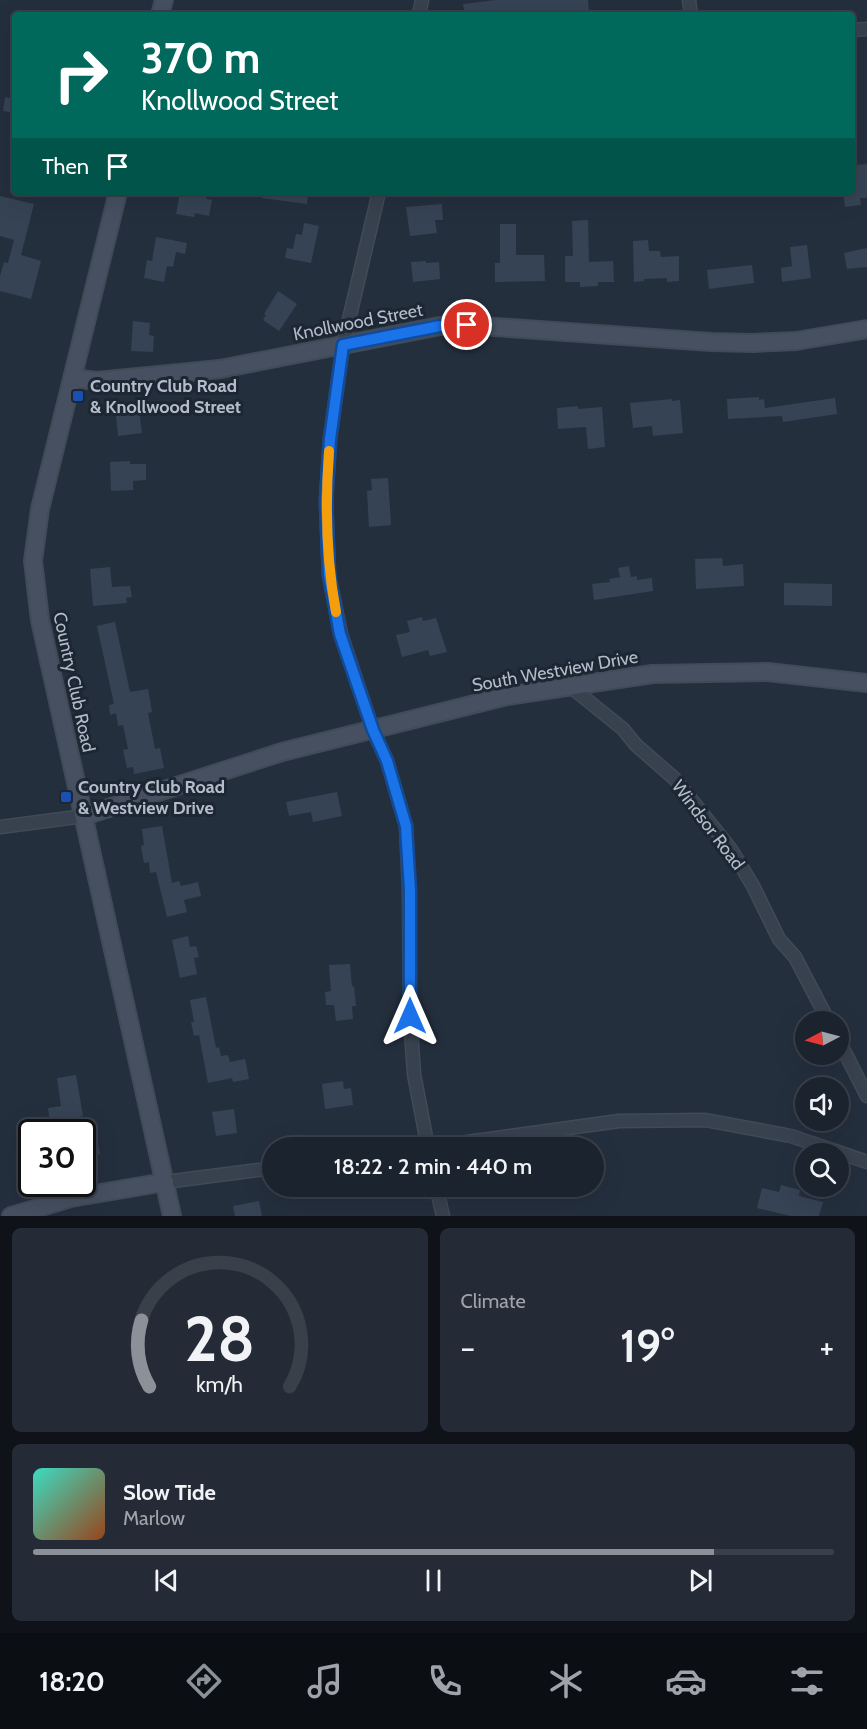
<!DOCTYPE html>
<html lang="en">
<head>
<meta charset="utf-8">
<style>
  :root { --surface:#1b232e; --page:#242b36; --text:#f1f3f6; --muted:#a0a4aa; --line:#39404a; --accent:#8c9099 }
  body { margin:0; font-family:Cabin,sans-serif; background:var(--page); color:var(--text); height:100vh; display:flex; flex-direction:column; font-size:22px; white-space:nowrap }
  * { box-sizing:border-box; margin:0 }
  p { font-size:20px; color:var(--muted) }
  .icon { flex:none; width:33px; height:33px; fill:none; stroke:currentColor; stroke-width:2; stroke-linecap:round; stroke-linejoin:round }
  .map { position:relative; height:1216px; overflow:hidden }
  .panel { display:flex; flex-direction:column; gap:12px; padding:12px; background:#0f1319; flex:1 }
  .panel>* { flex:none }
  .guide { position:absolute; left:12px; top:12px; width:843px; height:183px; border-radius:6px; box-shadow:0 6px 24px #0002,0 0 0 2px var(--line); background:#00695c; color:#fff; overflow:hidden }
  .needle { width:39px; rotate:264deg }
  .buttons { position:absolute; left:795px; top:1011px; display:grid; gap:12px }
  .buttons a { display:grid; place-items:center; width:54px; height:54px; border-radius:50%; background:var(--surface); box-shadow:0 6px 24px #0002,0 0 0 2px var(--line); font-size:30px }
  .speed { position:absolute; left:18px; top:1119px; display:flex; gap:12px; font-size:30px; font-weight:700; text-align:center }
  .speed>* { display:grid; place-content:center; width:78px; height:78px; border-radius:50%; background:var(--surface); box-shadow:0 6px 24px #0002,0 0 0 2px var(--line); line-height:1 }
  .speed .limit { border:3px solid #111; border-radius:9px; background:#fff; color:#111 }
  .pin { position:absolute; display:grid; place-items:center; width:51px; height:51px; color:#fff; margin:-26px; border:3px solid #fff; border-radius:50%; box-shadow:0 2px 6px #0007 }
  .me { position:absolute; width:66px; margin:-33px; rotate:0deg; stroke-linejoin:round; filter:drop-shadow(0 0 4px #0008) }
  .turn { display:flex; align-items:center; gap:21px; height:126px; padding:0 30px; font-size:27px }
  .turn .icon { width:78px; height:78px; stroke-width:2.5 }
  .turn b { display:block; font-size:42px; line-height:51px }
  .then { display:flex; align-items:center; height:57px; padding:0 30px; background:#0003; gap:12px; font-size:22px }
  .big { font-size:45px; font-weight:600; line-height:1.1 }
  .panel .tile { flex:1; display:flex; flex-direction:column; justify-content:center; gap:9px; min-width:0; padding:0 21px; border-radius:9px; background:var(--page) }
  .panel .dial { align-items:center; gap:0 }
  .dial svg { height:156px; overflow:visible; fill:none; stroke:var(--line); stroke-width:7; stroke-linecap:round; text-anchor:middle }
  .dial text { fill:var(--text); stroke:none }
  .song { display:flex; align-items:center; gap:18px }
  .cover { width:72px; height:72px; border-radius:9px; background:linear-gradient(135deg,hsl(170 70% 55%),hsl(20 70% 35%)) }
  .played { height:6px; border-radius:3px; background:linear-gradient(90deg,var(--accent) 85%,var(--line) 85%) }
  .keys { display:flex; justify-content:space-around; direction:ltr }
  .heat { display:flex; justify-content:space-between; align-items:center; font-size:33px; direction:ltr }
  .panel .tiles { flex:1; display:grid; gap:12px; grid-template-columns:1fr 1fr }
  .tile:last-child { grid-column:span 2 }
  .trip { position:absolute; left:262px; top:1137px; width:342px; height:60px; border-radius:30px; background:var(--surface); box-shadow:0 6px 24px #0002,0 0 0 2px var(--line); font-weight:600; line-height:60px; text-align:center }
  .tabs { display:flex; height:96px; justify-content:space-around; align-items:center; background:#0b0e12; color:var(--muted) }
  .tabs .icon { width:42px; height:42px }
  .tabs .on { color:var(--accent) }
  .tabs b { font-size:27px; color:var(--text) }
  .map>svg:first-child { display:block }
</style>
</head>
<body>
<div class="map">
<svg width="867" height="1216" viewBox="0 0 867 1216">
  <rect width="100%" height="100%" fill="#242f3e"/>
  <g fill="#364354">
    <path d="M 496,0 L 588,0 L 589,13 L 568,15 L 465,15 L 463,4 Z"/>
    <path d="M 5,97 L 15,99 L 15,113 L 3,111 Z"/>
    <path d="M 867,164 L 867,198 L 860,198 L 861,205 L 845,207 L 843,192 L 852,192 L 852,165 Z"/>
    <path d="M 180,192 L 207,192 L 206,199 L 212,200 L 209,216 L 195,213 L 194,217 L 176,214 Z"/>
    <path d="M 262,192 L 308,192 L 307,204 L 262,198 Z"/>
    <path d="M 0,196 L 34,204 L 21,255 L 41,261 L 31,299 L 0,291 L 0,276 L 4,262 L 8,263 L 14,240 L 0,236 Z"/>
    <path d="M 442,204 L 443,220 L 435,220 L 437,233 L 410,236 L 406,207 Z"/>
    <path d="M 588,220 L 589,262 L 613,261 L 614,282 L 598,282 L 598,286 L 580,287 L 580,282 L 565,282 L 565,256 L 573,256 L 572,221 Z"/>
    <path d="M 304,223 L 319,226 L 311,263 L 285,258 L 287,248 L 293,249 L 296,234 L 302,235 Z"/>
    <path d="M 500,224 L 516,224 L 516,255 L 544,255 L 545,281 L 495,282 L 495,263 L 500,263 Z"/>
    <path d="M 156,237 L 187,243 L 185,254 L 176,252 L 173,267 L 167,266 L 164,282 L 144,278 L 147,260 L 152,261 Z"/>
    <path d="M 648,240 L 649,251 L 660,251 L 661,257 L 679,256 L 679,281 L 667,282 L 667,278 L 644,279 L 644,281 L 634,282 L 633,241 Z"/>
    <path d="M 807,245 L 811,278 L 782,282 L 781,268 L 792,266 L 790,247 Z"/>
    <path d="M 867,248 L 867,267 L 847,269 L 844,253 Z"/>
    <path d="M 426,261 L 426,263 L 439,262 L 440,279 L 413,282 L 411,262 Z"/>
    <path d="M 752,265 L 754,283 L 709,289 L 707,270 Z"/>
    <path d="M 278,291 L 297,304 L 279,331 L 263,320 L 266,315 L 264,314 Z"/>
    <path d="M 133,321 L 150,323 L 149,335 L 154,336 L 153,352 L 131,351 Z"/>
    <path d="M 759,397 L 759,400 L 764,399 L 765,408 L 835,398 L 837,414 L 783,422 L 782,416 L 728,419 L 727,399 Z"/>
    <path d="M 672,399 L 672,401 L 680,400 L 683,433 L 653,436 L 652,426 L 633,428 L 630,403 Z"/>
    <path d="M 133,404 L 134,411 L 139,410 L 142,433 L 118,436 L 115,406 Z"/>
    <path d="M 578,406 L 578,409 L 602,407 L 605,447 L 588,449 L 586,427 L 558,429 L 557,408 Z"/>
    <path d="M 130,461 L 130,464 L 146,464 L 146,480 L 133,481 L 133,490 L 111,491 L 110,462 Z"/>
    <path d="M 388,478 L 391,525 L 369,527 L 367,491 L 372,490 L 371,479 Z"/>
    <path d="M 722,558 L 723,566 L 743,564 L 744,586 L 696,589 L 695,559 Z"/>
    <path d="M 629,566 L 631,577 L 637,576 L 637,580 L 652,578 L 653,591 L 594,600 L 592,584 L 610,582 L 609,579 L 620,577 L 618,568 Z"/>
    <path d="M 110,567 L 112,587 L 130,586 L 132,597 L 126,598 L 127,603 L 93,606 L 90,569 Z"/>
    <path d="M 784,583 L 832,584 L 832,606 L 784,605 Z"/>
    <path d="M 422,617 L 423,621 L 436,618 L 447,652 L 430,656 L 428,650 L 402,657 L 396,635 L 410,632 L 407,621 Z"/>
    <path d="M 115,622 L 130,692 L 148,689 L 152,712 L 148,713 L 155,749 L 160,748 L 164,768 L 134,774 L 133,767 L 127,768 L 123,750 L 128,749 L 123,725 L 118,726 L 116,713 L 110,715 L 109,705 L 114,704 L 97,626 Z"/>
    <path d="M 337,792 L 342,816 L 313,822 L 311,812 L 289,816 L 286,802 Z"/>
    <path d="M 162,826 L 172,883 L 179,881 L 181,886 L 198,882 L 201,896 L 184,900 L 187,912 L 167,917 L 156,872 L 150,873 L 149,862 L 144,863 L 141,846 L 144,845 L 142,829 Z"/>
    <path d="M 188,936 L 190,947 L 196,946 L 199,957 L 194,958 L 197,974 L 180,978 L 172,940 Z"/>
    <path d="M 350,964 L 352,987 L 354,986 L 356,1006 L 352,1006 L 353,1019 L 336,1021 L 334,1005 L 326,1005 L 325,992 L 331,991 L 329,965 Z"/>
    <path d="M 206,997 L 216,1048 L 219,1047 L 221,1056 L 228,1055 L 230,1062 L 245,1059 L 249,1079 L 233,1082 L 232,1078 L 208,1083 L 199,1035 L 194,1036 L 191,1022 L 194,1022 L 190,1000 Z"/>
    <path d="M 76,1075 L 83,1116 L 50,1122 L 48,1108 L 61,1106 L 57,1078 Z"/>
    <path d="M 343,1081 L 344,1089 L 351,1088 L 353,1105 L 325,1109 L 322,1084 Z"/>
    <path d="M 234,1109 L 237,1133 L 216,1136 L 212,1112 Z"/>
    <path d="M 97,1139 L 100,1154 L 82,1158 L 82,1142 Z"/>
    <path d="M 781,1185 L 800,1190 L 799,1196 L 823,1202 L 819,1216 L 791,1216 L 757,1208 L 762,1188 L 779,1192 Z"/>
    <path d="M 259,1201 L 262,1216 L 235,1216 L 233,1206 Z"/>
  </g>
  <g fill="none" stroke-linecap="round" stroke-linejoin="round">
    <defs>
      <g id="street">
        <path d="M 689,0 L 691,15"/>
        <path d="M 419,15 L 422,0"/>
        <path d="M 852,30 L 867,29"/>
        <path d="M 379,192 L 343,345 L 330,439 L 326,501 L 329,575 L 341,634 L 373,730 L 387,761 L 406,826 L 409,890 L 410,1016 L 414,1074 L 428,1148"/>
        <path d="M 571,687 L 623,729 L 636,745 L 675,779 L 732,851 L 753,886 L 779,939 L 795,957 L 829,1022"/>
        <path d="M 0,827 L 84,816"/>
        <path d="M 838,1039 L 867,1096"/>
        <path d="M 423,1148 L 619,1121 L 705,1120 L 791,1136 L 867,1162"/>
        <path d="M 165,1182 L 273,1168"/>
        <path d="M 436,1186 L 443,1216"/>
      </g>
      <g id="secondary">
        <path d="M 160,15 L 164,0"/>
        <path d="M 118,192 L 40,509 L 33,561 L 40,620 L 172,1216"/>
        <path d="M 73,378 L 97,381 L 220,369 L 440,326 L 467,325 L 711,342 L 753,343 L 796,341 L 867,329"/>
        <path d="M 84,816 L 282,752 L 507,696 L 652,674 L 768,672 L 867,683"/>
        <path d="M 11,1216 L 71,1198 L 165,1182"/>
      </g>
    </defs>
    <use href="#street" stroke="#414a57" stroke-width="15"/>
    <use href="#secondary" stroke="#414a57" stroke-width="20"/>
    <use href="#street" stroke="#38414e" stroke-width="12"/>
    <use href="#secondary" stroke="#465061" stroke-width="16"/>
  </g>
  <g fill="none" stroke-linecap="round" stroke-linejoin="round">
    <defs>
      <path id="route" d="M 410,1016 L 410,890 L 406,826 L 387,761 L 373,730 L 340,634 L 329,575 L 326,501 L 330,439 L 343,345 L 440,326 L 467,325"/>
    </defs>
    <use href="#route" stroke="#114b97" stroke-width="15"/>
    <use href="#route" stroke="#1a73e8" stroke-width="10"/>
    <path stroke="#f59e0b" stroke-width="10" d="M 329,451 C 325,506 326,559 336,612"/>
  </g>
  <g fill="#1a4fb4" stroke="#1d2633" stroke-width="2">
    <rect x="72" y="390" width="12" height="12" rx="3"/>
    <rect x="60" y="791" width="12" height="12" rx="3"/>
  </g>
  <g text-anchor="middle" stroke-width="6" stroke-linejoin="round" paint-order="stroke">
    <g font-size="18" fill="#b4bcc9" stroke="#1d2633">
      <text transform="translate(358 322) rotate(-11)" y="6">Knollwood Street</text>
      <text transform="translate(555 671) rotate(-10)" y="6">South Westview Drive</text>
      <text transform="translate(74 682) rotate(78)" y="6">Country Club Road</text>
      <text transform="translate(708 825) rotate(53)" y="6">Windsor Road</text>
    </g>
    <g font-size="18" font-weight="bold" fill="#b4bcc9" stroke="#1d2633" text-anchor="start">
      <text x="90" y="392">Country Club Road<tspan x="90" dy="21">&amp; Knollwood Street</tspan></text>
      <text x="78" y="793">Country Club Road<tspan x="78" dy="21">&amp; Westview Drive</tspan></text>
    </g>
  </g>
</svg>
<div class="buttons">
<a><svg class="needle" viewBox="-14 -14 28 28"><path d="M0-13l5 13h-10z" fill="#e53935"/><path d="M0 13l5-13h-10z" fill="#a0a4aa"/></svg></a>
<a><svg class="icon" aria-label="sound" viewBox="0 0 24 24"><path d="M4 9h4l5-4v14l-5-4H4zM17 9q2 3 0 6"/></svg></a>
<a><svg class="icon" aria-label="search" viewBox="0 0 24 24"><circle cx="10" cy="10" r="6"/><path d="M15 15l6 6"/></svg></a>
</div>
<div class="speed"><div class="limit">30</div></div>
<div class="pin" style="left:467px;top:325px;background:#d93025"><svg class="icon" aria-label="arrive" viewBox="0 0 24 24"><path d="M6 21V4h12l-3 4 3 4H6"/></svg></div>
<svg class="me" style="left:410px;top:1016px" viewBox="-20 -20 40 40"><path d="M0-17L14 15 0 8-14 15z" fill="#1a73e8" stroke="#fff" stroke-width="4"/></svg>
<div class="trip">18:22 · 2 min · 440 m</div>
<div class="guide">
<div class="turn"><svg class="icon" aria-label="right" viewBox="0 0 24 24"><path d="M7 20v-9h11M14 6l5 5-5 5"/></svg><div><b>370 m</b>Knollwood Street</div></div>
<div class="then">Then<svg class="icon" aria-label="arrive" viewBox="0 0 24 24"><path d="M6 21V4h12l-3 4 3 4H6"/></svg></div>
</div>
</div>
<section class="panel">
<div class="tiles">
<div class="tile dial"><svg viewBox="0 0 100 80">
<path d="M14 69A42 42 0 1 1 86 69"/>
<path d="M14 69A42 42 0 0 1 10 35" stroke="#8c9099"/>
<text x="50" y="56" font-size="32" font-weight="700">28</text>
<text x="50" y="72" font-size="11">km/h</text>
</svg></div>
<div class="tile"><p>Climate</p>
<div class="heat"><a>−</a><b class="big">19°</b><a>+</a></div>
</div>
<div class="tile">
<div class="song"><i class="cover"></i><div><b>Slow Tide</b><p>Marlow</p></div></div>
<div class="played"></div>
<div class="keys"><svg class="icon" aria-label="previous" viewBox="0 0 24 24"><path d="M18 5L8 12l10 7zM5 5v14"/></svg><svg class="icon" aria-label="pause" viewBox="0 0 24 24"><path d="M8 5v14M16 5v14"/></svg><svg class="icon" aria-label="next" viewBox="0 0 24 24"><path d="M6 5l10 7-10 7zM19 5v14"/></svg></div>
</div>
</div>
</section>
<nav class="tabs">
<b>18:20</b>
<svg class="icon on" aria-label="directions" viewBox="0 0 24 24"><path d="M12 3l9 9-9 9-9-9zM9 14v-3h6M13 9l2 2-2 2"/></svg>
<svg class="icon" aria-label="music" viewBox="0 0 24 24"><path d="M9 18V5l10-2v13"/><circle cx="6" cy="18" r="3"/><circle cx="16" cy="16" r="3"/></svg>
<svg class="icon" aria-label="phone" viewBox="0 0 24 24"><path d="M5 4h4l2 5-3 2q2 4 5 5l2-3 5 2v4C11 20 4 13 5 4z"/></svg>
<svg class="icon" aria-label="climate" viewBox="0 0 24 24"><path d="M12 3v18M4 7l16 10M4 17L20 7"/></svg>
<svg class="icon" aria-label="car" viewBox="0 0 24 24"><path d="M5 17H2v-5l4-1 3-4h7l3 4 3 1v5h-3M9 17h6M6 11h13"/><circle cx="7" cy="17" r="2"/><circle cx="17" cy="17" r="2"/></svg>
<svg class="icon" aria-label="filters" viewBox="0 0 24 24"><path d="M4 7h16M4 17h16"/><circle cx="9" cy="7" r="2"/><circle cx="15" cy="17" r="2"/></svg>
</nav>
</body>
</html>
